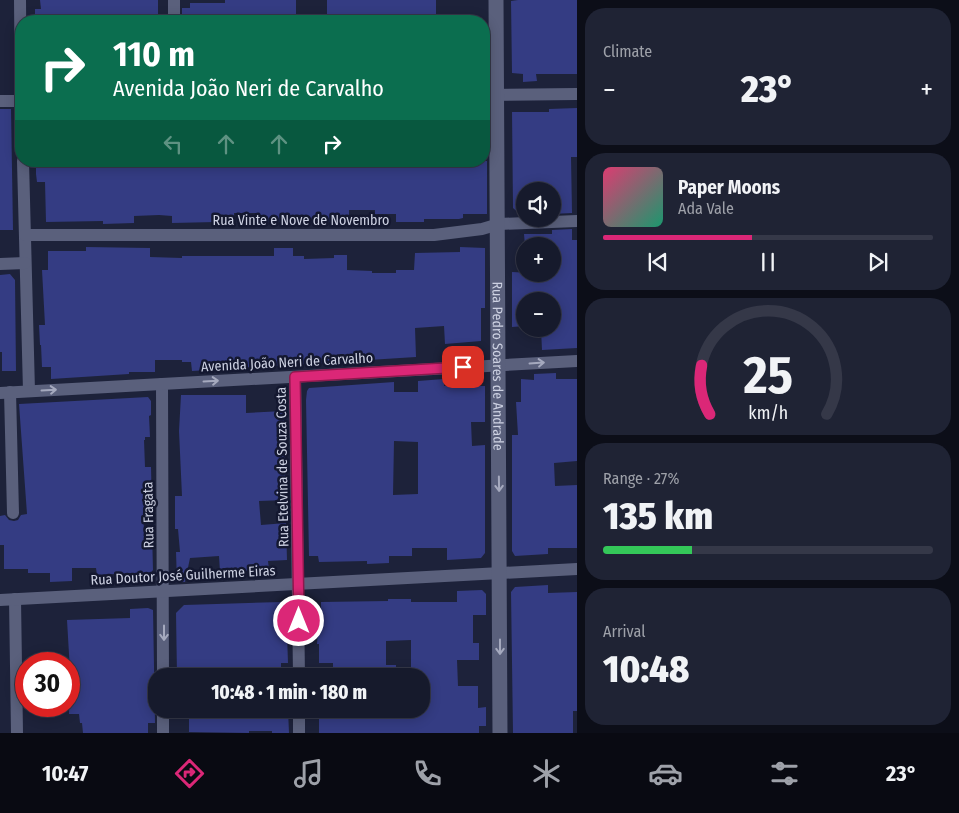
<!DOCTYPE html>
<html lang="en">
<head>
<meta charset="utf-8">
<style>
  :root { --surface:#161a2c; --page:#1f2334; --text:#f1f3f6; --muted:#9ea1a9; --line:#353848; --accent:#db2777 }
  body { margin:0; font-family:"Fira Sans Condensed",sans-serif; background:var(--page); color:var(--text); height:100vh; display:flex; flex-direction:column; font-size:19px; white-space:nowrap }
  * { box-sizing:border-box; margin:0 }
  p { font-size:16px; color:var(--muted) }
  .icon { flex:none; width:28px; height:28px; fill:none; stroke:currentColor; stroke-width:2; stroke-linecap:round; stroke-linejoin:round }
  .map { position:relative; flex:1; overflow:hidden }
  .drawer { display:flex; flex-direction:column; gap:8px; padding:8px; background:#0c0e18; width:382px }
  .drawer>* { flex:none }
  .top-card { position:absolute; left:15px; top:15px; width:475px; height:152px; border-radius:20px; box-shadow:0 2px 12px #0003,0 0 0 1px var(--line); background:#0b6e4f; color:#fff; overflow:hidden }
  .controls { position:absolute; left:516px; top:182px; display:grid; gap:10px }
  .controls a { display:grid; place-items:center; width:45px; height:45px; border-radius:50%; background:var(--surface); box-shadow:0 2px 12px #0003,0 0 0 1px var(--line); font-size:25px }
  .speed { position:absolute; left:15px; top:652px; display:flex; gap:10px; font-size:25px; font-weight:700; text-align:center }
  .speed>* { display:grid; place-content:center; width:65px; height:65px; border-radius:50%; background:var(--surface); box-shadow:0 2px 12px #0003,0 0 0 1px var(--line); line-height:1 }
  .speed .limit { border:8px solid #d22; background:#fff; color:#111 }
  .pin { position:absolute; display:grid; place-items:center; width:42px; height:42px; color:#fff; margin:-21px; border-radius:10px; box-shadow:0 2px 8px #0006 }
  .me { position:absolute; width:55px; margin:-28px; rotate:0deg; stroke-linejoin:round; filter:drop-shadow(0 0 4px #0008) }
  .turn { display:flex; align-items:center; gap:18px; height:105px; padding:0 15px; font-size:22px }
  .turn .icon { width:65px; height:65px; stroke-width:2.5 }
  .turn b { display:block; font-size:35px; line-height:42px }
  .lanes { display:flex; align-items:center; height:48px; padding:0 15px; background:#0003; justify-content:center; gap:25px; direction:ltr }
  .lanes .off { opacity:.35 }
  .big { font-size:38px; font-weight:800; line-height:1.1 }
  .drawer .widget { flex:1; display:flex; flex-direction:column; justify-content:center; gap:8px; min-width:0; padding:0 18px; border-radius:20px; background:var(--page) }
  .drawer .dial { align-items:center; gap:0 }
  .dial svg { height:130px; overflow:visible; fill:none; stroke:var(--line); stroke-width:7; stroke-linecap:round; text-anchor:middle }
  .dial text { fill:var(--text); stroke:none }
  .song { display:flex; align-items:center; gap:15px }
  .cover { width:60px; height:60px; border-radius:8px; background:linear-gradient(135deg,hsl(340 70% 55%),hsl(160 70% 35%)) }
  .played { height:5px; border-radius:2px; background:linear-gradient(90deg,var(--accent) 45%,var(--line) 45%) }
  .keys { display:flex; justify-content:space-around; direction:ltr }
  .heat { display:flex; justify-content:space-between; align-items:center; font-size:28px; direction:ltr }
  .charge { height:8px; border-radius:4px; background:linear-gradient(90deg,#34c759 27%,var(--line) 0) }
  .trip { position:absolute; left:148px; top:668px; width:282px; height:50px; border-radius:20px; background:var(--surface); box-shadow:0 2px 12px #0003,0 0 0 1px var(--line); font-weight:800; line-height:50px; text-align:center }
  .dock { display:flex; height:80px; justify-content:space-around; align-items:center; background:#090a12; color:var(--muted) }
  .dock .icon { width:35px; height:35px }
  .dock .active { color:var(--accent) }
  .dock b { font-size:22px; color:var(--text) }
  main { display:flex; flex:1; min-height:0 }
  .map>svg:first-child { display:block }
</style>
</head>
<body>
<main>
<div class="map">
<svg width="577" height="733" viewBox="0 0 577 733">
  <rect width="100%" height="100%" fill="#1d223a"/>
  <g fill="#343c83" fill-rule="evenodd">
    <path d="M 40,0 L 158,0 L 158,17 L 128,18 L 128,21 L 35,21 L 35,9 L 41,9 Z"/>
    <path d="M 225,0 L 296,0 L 296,21 L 190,21 L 190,20 L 182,20 L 182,8 L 190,8 L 190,3 L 225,3 Z"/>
    <rect x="327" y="0" width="109" height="21"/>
    <path d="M 518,0 L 577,0 L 577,74 L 536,74 L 537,81 L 523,82 L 523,74 L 512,73 L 511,1 Z"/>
    <path d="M 577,108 L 577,157 L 571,157 L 572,212 L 572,213 L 552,214 L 552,191 L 525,191 L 525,215 L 521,215 L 513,208 L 512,112 L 549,112 L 549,109 Z"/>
    <path d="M 0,109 L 11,109 L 13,230 L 0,230 Z"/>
    <path d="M 43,161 L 487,161 L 487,214 L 463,214 L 463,218 L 459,219 L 424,219 L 424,222 L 396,222 L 396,214 L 375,214 L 375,210 L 349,210 L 349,222 L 260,222 L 260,213 L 234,213 L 234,216 L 216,216 L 216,222 L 172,223 L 172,216 L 159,215 L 134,216 L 134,223 L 103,224 L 103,221 L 46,222 L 45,182 L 37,182 L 36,174 L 36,165 L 43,165 Z"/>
    <path d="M 572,229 L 572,240 L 577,240 L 577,348 L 542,350 L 541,329 L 552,329 L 552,325 L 556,325 L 555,301 L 525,301 L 525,326 L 512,327 L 512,272 L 552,274 L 552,246 L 525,246 L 524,234 L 552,234 L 552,230 Z"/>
    <path d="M 86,247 L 150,248 L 150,257 L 182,258 L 182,256 L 274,256 L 274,248 L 293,248 L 293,256 L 304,256 L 304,259 L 334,258 L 334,255 L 347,255 L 347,270 L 372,271 L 372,273 L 396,273 L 396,270 L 414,270 L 415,253 L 460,252 L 460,247 L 485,248 L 485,308 L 481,308 L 481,341 L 445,344 L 444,326 L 415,328 L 416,357 L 192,371 L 191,362 L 182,362 L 182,360 L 155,360 L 155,372 L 129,372 L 129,374 L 51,379 L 51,367 L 42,367 L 41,345 L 40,345 L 39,325 L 45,325 L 42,270 L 48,270 L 48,251 L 86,251 Z"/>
    <path d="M 10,274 L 15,280 L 16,371 L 2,371 L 2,352 L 0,352 L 0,275 Z"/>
    <path d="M 556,373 L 556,379 L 577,379 L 577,461 L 554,463 L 555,486 L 577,485 L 577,548 L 548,548 L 548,554 L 515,556 L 512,551 L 512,435 L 518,435 L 516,402 L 521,402 L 521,379 L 534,380 L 534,374 Z"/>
    <path d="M 444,379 L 444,386 L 473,384 L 473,386 L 485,386 L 485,422 L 471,422 L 472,446 L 485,445 L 485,553 L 481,558 L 447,560 L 447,548 L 412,548 L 412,556 L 389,556 L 389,563 L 367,564 L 367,561 L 319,562 L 318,556 L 309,556 L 306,400 L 307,391 L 309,388 L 394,382 L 394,392 L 418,392 L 418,381 ZM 394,441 L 418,442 L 418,494 L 393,495 Z"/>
    <path d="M 181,395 L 246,395 L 246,413 L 284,411 L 286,500 L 259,501 L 261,525 L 286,523 L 287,560 L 268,561 L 269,570 L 220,572 L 219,556 L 190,558 L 185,582 L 177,582 L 176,552 L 180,552 L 178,529 L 175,529 L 175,496 L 182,496 L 179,431 Z"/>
    <path d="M 148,397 L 151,401 L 151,415 L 149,416 L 150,437 L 145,437 L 145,440 L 144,440 L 145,467 L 151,467 L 152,508 L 143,508 L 144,531 L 152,531 L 153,570 L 148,576 L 134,577 L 134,573 L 97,575 L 96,568 L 72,568 L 72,581 L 50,582 L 50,573 L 28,573 L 28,569 L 4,569 L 4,545 L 0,545 L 0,516 L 5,515 L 9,520 L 14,521 L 18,520 L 21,515 L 27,514 L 19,404 Z"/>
    <path d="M 548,585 L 548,593 L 577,592 L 577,711 L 573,711 L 573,733 L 513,733 L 511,592 L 515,587 Z"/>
    <path d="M 482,590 L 486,594 L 486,615 L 473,615 L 473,643 L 479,643 L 479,660 L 457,660 L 458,686 L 478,686 L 478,708 L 486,707 L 486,726 L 479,726 L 479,733 L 319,733 L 319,712 L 352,711 L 352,709 L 367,709 L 367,711 L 421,709 L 421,673 L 411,673 L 411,640 L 386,641 L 386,665 L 396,665 L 396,676 L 333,676 L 333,663 L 319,663 L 319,644 L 317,644 L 319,616 L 321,616 L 321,602 L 388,601 L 388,599 L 411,599 L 411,602 L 457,602 L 457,591 Z"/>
    <path d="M 282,602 L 282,634 L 287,634 L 288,663 L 281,663 L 281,676 L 177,676 L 176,613 L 184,605 Z"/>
    <path d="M 148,608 L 153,610 L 155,723 L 148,723 L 148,733 L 83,733 L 82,723 L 80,723 L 79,714 L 69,714 L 70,671 L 67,620 L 130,618 L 130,609 Z"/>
    <path d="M 211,709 L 234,709 L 234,719 L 261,718 L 261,709 L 288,709 L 289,733 L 272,733 L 272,731 L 249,731 L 249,733 L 189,732 L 189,714 L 211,713 Z"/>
  </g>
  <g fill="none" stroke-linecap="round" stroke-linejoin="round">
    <g stroke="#5a607c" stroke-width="12">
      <path d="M 20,0 L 21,111"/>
      <path d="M 174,0 L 174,21"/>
      <path d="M 484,95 L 577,94"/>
      <path d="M 0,101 L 21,101"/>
      <path d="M 23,161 L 29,391"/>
      <path d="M 25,235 L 434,235 L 482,229 L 499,224 L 577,221"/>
      <path d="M 0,264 L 25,263"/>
      <path d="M 295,377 L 299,676"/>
      <path d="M 162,384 L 163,676"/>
      <path d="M 10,392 L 13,513"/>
      <path d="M 0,393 L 577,361"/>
      <path d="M 15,599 L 17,733"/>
      <path d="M 0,600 L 577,569"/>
      <path d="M 299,709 L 299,733"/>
      <path d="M 163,733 L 163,709"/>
    </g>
    <path stroke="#5a607c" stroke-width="15" id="s1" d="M 496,0 L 500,733"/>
  </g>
  <defs><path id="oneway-shaft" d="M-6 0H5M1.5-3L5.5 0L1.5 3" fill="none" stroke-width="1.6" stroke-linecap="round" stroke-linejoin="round" transform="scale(1.25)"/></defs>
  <g stroke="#a5a9be">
    <use href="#oneway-shaft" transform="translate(537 363) rotate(-4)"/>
    <use href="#oneway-shaft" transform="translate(211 381) rotate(-3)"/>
    <use href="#oneway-shaft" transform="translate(49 390) rotate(-3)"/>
    <use href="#oneway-shaft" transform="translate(499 484) rotate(89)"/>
    <use href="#oneway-shaft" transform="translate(164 633) rotate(90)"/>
    <use href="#oneway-shaft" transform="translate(500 647) rotate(90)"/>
  </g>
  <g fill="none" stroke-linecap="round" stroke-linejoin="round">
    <defs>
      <path id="route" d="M 299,621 L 295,377 L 463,367"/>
    </defs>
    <use href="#route" stroke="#8e194d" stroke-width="12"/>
    <use href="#route" stroke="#db2777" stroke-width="9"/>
  </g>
  <g text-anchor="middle" stroke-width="5" stroke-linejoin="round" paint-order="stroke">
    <g font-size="14" fill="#cdd1e2" stroke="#141830">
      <text x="301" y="225">Rua Vinte e Nove de Novembro</text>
      <text transform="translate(287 362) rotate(-3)" y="5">Avenida João Neri de Carvalho</text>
      <text dy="5" stroke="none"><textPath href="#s1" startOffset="366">Rua Pedro Soares de Andrade</textPath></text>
      <text transform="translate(282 467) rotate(-91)" y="5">Rua Etelvina de Souza Costa</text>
      <text transform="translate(148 515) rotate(-91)" y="5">Rua Fragata</text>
      <text transform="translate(183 575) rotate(-3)" y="5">Rua Doutor José Guilherme Eiras</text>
    </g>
  </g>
</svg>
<div class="controls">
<a><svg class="icon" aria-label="sound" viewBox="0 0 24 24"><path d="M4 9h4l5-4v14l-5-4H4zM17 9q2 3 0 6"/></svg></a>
<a>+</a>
<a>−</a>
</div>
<div class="speed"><div class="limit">30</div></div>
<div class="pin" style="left:463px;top:367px;background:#d93025"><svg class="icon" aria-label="arrive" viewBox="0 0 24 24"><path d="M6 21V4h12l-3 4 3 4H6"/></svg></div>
<svg class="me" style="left:299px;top:621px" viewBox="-20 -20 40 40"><circle r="17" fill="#db2777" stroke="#fff" stroke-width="3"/><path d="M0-11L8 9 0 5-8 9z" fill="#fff"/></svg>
<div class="trip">10:48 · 1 min · 180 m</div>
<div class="top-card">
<div class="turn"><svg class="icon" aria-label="right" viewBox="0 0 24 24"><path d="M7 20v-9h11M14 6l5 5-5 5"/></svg><div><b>110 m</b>Avenida João Neri de Carvalho</div></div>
<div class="lanes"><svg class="icon off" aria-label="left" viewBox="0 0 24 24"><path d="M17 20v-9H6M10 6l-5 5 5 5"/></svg><svg class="icon off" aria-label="ahead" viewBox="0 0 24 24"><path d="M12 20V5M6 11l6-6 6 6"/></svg><svg class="icon off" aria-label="ahead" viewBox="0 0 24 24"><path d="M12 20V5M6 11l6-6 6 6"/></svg><svg class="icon" aria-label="right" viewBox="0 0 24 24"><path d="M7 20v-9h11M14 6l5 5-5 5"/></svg></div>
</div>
</div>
<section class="drawer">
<div class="widget"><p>Climate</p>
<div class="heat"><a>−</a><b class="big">23°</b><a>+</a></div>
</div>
<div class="widget">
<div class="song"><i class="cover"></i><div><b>Paper Moons</b><p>Ada Vale</p></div></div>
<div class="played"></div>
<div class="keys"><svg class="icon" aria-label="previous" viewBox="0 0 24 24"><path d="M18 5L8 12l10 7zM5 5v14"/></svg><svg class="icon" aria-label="pause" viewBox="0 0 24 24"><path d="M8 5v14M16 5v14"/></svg><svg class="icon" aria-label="next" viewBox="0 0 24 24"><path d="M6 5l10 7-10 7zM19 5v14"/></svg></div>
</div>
<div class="widget dial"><svg viewBox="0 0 100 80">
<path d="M14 69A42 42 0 1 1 86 69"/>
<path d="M14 69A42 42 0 0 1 9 39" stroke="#db2777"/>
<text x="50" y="56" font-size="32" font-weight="700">25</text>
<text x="50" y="72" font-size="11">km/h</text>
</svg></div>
<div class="widget"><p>Range · 27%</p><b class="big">135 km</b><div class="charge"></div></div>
<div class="widget"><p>Arrival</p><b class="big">10:48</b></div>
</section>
</main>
<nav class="dock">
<b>10:47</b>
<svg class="icon active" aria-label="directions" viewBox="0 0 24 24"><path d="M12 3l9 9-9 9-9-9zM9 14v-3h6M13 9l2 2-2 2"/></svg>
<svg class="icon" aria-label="music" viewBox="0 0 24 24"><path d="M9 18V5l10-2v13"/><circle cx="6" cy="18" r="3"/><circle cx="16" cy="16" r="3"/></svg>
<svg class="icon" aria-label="phone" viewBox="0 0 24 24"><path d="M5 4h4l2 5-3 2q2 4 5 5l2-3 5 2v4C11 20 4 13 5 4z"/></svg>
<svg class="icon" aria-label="climate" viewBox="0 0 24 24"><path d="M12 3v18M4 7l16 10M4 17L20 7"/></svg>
<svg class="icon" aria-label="car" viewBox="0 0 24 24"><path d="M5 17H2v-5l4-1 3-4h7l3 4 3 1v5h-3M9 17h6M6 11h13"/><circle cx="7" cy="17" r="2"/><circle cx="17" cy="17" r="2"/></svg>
<svg class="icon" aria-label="filters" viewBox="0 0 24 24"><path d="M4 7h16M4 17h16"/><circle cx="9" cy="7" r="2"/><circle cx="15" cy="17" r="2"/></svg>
<b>23°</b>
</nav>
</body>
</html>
